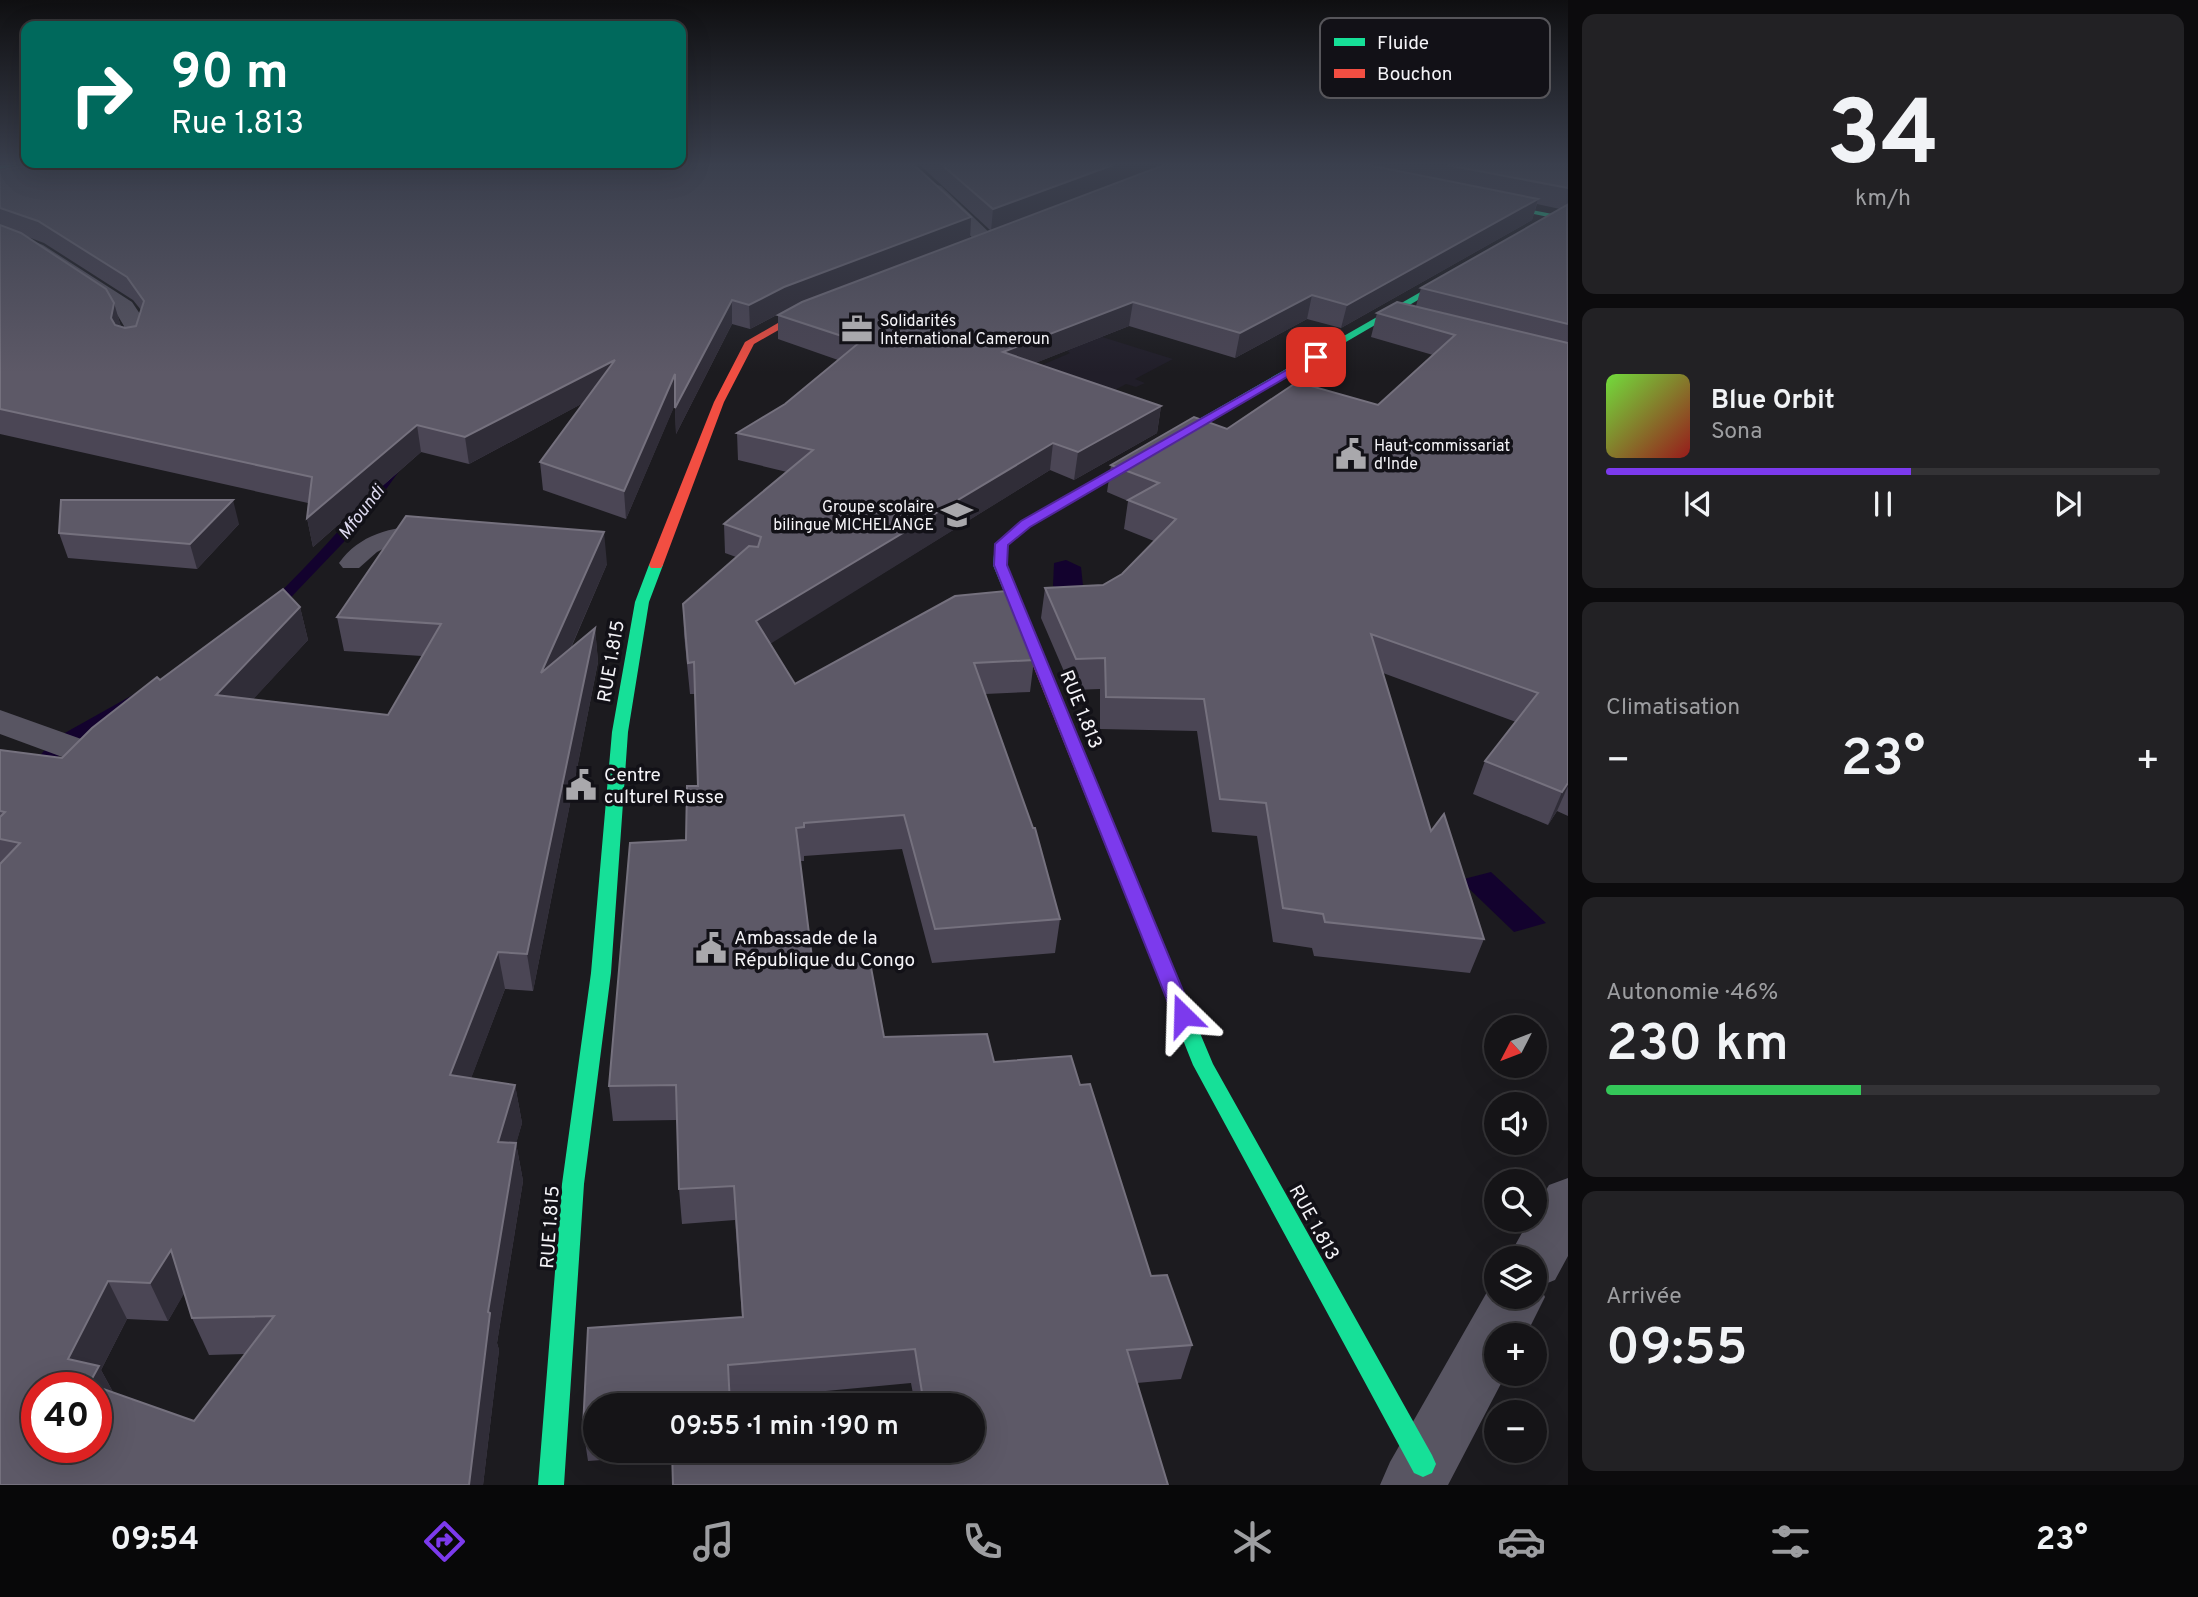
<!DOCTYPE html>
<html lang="fr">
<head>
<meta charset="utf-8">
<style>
  :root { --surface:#151417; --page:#222124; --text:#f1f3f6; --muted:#9d9ea1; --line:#343336; --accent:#7c3aed }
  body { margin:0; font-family:Overpass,sans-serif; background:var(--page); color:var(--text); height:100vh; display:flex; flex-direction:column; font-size:26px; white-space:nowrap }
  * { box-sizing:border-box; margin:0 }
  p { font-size:23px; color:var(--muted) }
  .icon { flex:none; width:38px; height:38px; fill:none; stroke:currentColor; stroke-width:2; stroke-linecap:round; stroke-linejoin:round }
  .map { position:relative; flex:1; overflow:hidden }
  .details { display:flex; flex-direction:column; gap:14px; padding:14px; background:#0c0b0d; width:630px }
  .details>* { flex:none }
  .hud { position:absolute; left:21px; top:21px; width:665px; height:147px; border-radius:14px; box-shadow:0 7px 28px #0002,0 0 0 2px var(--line); background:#00695c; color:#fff; overflow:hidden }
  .needle { width:46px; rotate:228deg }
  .tools { position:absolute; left:1484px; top:1015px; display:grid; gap:14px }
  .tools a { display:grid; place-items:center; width:63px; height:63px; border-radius:50%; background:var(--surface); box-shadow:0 7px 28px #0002,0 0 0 2px var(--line); font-size:35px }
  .speed { position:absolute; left:21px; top:1372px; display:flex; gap:14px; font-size:35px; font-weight:700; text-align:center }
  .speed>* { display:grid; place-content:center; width:91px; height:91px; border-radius:50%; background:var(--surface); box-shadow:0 7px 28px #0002,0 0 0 2px var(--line); line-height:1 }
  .speed .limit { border:10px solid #d22; background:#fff; color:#111 }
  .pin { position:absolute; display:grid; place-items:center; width:60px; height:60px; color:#fff; margin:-30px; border-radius:14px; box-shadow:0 4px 10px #0006 }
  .me { position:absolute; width:77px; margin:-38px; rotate:338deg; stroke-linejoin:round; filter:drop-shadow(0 0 5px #0008) }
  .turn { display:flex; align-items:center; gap:24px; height:147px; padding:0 35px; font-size:32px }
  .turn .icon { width:91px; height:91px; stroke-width:2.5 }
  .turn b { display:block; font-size:49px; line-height:60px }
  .big { font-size:52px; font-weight:600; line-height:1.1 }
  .details .widget { flex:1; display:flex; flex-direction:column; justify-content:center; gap:10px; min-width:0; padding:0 24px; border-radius:14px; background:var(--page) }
  .details .dial { align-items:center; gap:0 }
  .dial b { font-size:91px; line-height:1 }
  .song { display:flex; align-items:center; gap:21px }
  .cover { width:84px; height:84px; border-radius:10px; background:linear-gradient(135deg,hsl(100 70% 55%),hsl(0 70% 35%)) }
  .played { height:7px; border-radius:4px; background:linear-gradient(90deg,var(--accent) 55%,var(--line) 55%) }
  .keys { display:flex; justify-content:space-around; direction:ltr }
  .heat { display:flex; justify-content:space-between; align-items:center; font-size:38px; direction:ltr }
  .charge { height:10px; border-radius:5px; background:linear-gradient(90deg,#34c759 46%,var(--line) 0) }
  .trip { position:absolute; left:583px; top:1393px; width:402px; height:70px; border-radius:35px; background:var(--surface); box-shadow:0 7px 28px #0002,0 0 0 2px var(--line); font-weight:600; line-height:70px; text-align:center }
  .tabs { display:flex; height:112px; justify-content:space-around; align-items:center; background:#080809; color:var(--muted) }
  .tabs .icon { width:49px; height:49px }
  .tabs .current { color:var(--accent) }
  .tabs b { font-size:32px; color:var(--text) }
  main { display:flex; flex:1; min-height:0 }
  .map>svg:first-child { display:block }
</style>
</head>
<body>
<main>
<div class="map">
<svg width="1568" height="1485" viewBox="0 0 1568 1485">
  <rect width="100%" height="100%" fill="#1c1b1f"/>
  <path fill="#211e29" d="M 1099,336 L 1173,359 L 1135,379 L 1145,383 L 1136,387 L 1126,384 L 1084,407 L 1007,380 L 1070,353 L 1067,351 Z"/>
  <g fill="#13022e">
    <path d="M 1066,560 L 1081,567 L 1083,586 L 1068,592 L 1053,586 L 1054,563 Z"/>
    <path d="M 1491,872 L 1546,923 L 1514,932 L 1460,880 Z"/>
  </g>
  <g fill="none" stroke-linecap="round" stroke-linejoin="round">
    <g fill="#13022e" fill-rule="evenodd">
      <path d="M 401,456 L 407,460 L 362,523 L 276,613 L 266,613 L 263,610 L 266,607 C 313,559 359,513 396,457 Z"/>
      <path d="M 138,692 L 144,693 L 146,697 L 144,701 L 66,747 L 39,779 L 27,779 L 24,775 L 27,771 L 54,739 Z"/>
    </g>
    <path fill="#585562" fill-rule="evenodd" d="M 430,526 L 438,528 L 441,533 L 438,538 L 399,541 L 377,552 L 359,568 L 343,568 L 339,563 C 360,533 396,525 430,526 Z"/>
    <g fill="#585562" fill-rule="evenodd">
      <path d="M 934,184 L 941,186 L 995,238 L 998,242 L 995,246 L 981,246 L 927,194 L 925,190 Z"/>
      <path d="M 0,228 L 43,245 L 132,302 L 148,326 L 142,348 L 133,350 L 124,348 L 121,343 L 124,326 L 115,311 L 29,253 L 0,241 Z"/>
      <path d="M 0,710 L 98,745 L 103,753 L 98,761 L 84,765 L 0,734 Z"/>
      <path d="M 1568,1178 L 1568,1256 L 1555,1280 L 1540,1286 L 1545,1297 L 1526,1335 L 1496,1335 L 1496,1374 L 1506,1374 L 1448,1485 L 1380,1485 L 1390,1462 L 1495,1278 L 1496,1297 L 1535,1297 L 1535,1258 L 1508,1258 L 1529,1220 L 1535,1220 L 1535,1209 L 1549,1185 Z"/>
    </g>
    <g fill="#16e098" fill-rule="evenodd">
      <path d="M 0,165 L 19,165 L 0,169 Z"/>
      <path d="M 1481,200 L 1568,217 L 1568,221 L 1484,204 Z"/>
      <path d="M 1459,270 L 1466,272 L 1029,527 L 1007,545 L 1007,565 L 1026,613 L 1019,617 L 1014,616 L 993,565 L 995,544 L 1021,521 Z"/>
      <path d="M 656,561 L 663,565 L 649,602 L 628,732 L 611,973 L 584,1184 L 564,1485 L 538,1485 L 562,1184 L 591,973 L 612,732 L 635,602 L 649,565 Z"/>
      <path d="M 1156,943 L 1163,945 L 1165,950 L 1213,1064 L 1432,1455 L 1436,1464 L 1432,1473 L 1423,1477 L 1414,1473 L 1193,1065 L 1147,950 L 1149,945 Z"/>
    </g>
    <g fill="#f24e42" fill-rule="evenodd">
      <path d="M 826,303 L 831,306 L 829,308 L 796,320 L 754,344 L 724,402 L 663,565 L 661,568 L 651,568 L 649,565 L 714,402 L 745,342 L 790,316 Z"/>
      <path d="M 1019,609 L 1026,613 L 1165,950 L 1163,955 L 1156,957 L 1149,955 L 1147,950 L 1012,613 Z"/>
    </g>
  </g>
  <g fill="#4b4655" fill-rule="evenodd">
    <path d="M 32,165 L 914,165 L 971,217 L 970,238 L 990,230 L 920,165 L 1568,165 L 1568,816 L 1557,811 L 1548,825 L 1473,794 L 1485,761 L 1516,722 L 1383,673 L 1431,831 L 1444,814 L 1484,939 L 1470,973 L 1314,956 L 1312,948 L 1273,942 L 1257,836 L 1212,832 L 1197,731 L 1100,729 L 1100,689 L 1072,690 L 1041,618 L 1045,588 L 1103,585 L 1122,574 L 1154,541 L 1124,529 L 1128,501 L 1107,492 L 1111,465 L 1194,417 L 1227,429 L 1297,382 L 1378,405 L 1433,355 L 1371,337 L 1377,313 L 1397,302 L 1416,306 L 1421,288 L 1560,209 L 1537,204 L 1532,220 L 1341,328 L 1307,319 L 1235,358 L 1129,326 L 1035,363 L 1161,406 L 1157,433 L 1074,480 L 1050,470 L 770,643 L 795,684 L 955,596 L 1006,591 L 1034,660 L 1030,692 L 985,694 L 1033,828 L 1035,828 L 1060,919 L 1055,953 L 932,963 L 902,849 L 804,856 L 804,861 L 800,861 L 813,966 L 870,962 L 884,1037 L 987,1034 L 994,1062 L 1071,1056 L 1080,1085 L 1090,1084 L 1151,1276 L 1167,1275 L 1192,1345 L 1181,1379 L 1137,1383 L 1168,1485 L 673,1485 L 672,1455 L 588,1461 L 583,1428 L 588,1328 L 742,1317 L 735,1220 L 682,1224 L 679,1189 L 677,1120 L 613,1121 L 609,1086 L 630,843 L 686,840 L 687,786 L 698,786 L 695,694 L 690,694 L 684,634 L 683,604 L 736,557 L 725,553 L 724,524 L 787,472 L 738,460 L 737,433 L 785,404 L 838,360 L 778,339 L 778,315 L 790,308 L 750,329 L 732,324 L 676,434 L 675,404 L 626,519 L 543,490 L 540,462 L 583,403 L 469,464 L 421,452 L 313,547 L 307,518 L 308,503 L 0,434 L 0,170 ZM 23,235 L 44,243 L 133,300 L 141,310 L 136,326 L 125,328 L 121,327 L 114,303 L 106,289 ZM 911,1383 L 915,1405 L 973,1405 L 973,1451 L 775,1451 L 732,1455 L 732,1451 L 595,1451 L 595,1405 L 730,1405 L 729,1400 Z"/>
    <path d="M 239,524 L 197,569 L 68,558 L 59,533 Z"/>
    <path d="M 607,564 L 571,648 L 595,628 L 598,662 L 533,991 L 505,989 L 471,1078 L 515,1085 L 522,1123 L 516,1143 L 523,1181 L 497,1343 L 499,1350 L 483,1485 L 0,1485 L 0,750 L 62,758 L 160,680 L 300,607 L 308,640 L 253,699 L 388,715 L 422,656 L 344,651 L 337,617 ZM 184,1293 L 192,1318 L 209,1355 L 245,1354 L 194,1421 L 113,1392 L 101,1370 L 127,1319 L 168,1321 Z"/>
  </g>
  <g fill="#302d38">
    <path d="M 1113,165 L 1168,165 L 991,231 L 993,209 Z"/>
    <path d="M 1538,199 L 1532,220 L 1341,328 L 1347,305 Z"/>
    <path d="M 971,217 L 970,239 L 784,311 L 750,329 L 749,305 L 784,287 Z"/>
    <path d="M 1312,295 L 1307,319 L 1235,358 L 1240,333 Z"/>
    <path d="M 732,300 L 732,324 L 676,434 L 675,408 Z"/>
    <path d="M 1133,302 L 1129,326 L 1000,377 L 1003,352 Z"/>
    <path d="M 114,303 L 121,327 L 118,343 L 111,318 Z"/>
    <path d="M 615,360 L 617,385 L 469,464 L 465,437 Z"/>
    <path d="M 675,374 L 677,400 L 626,519 L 624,491 Z"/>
    <path d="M 1161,406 L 1157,433 L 1074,480 L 1078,452 Z"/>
    <path d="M 417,425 L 421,452 L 313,547 L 307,518 Z"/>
    <path d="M 1053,443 L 1050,470 L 757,652 L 756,621 Z"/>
    <path d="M 233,500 L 239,524 L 197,569 L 190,544 Z"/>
    <path d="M 604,532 L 607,564 L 545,707 L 541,673 Z"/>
    <path d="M 300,607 L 308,640 L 226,729 L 216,695 Z"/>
    <path d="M 595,628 L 598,662 L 533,991 L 527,954 Z"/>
    <path d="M 1568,783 L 1568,786 L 1557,811 L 1548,825 L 1562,792 Z"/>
    <path d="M 498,952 L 505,989 L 458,1113 L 450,1075 Z"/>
    <path d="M 515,1085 L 522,1123 L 506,1180 L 498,1142 Z"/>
    <path d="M 516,1143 L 523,1181 L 497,1343 L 499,1350 L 483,1485 L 469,1485 L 488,1312 Z"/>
    <path d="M 171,1250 L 188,1287 L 168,1321 L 150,1283 Z"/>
    <path d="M 108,1281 L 127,1319 L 101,1370 L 119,1403 L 84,1388 L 68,1359 Z"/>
  </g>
  <g fill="#5d5967" stroke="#75717e" stroke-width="2" fill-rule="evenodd">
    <path d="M 32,165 L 914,165 L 971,217 L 784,287 L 749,305 L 732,300 L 675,408 L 675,374 L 624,491 L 540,462 L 615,360 L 465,437 L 417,425 L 307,518 L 312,477 L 0,409 L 0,225 L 21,233 L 106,289 L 114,303 L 111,318 L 115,325 L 125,328 L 136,326 L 144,301 L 127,277 L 38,221 L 0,208 L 0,170 Z"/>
    <path d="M 942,165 L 1113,165 L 993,209 Z"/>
    <path d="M 1164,165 L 1368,165 L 1538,199 L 1347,305 L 1312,295 L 1240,333 L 1133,302 L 1003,352 L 1161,406 L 1078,452 L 1053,443 L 756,621 L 795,684 L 955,596 L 1006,591 L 1034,660 L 974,663 L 1033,828 L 1035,828 L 1060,919 L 935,929 L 904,815 L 804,823 L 804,827 L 796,828 L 813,966 L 870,962 L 884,1037 L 987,1034 L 994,1062 L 1071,1056 L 1080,1085 L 1090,1084 L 1151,1276 L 1167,1275 L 1192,1345 L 1127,1350 L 1168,1485 L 673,1485 L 672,1451 L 732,1451 L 732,1455 L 775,1451 L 973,1451 L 973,1405 L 924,1405 L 915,1349 L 728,1365 L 730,1405 L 595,1405 L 595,1427 L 583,1428 L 588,1328 L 743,1317 L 734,1186 L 679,1189 L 676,1085 L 609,1086 L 630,843 L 686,840 L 687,786 L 698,786 L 694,662 L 688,663 L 683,604 L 749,546 L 758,547 L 761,537 L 724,524 L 813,450 L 737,433 L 785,404 L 860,342 L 778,315 L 802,302 Z"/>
    <path d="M 1447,165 L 1568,165 L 1568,188 Z"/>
    <path d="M 1567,205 L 1568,324 L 1421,288 Z"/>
    <path d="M 1397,302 L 1568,343 L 1568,783 L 1562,792 L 1485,761 L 1538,693 L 1371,634 L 1431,831 L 1444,814 L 1484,939 L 1325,922 L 1323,914 L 1283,908 L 1266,803 L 1220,799 L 1204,699 L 1106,697 L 1105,658 L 1076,659 L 1045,588 L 1103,585 L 1122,574 L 1176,519 L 1128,500 L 1159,483 L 1111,465 L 1194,417 L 1227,429 L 1297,382 L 1378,405 L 1455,335 L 1377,313 Z"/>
    <path d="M 61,500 L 233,500 L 190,544 L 59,533 Z"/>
    <path d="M 406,516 L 604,532 L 541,673 L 595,628 L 527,954 L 498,952 L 450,1075 L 515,1085 L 498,1142 L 516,1143 L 488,1312 L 490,1313 L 469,1485 L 0,1485 L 0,864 L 20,843 L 0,839 L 0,817 L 5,812 L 0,811 L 0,750 L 62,758 L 92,728 L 157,677 L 160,680 L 283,589 L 300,607 L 216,695 L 388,715 L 441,624 L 337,617 ZM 171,1250 L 192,1318 L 274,1316 L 194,1421 L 89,1384 L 99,1366 L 68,1359 L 108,1281 L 150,1283 ZM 37,1388 L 96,1388 L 96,1447 L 37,1447 Z"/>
  </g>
  <linearGradient id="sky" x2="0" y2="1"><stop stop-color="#0f0f11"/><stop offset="0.44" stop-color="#3a3f4d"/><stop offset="1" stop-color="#3a3f4d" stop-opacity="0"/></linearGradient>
  <rect width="1568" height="373" fill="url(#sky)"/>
  <path fill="#7c3aed" stroke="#51269a" stroke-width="2" d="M 1313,355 L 1321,357 L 1030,527 L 1008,545 L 1007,565 L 1193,1015 L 1190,1020 L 1183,1022 L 1176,1020 L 1173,1015 L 994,565 L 995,544 L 1021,521 Z"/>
  <defs>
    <symbol id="office-bare" viewBox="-9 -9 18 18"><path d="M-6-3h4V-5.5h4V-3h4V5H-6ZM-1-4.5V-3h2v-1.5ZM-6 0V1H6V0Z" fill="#a9a8ac" stroke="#121117" stroke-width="2.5" paint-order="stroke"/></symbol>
    <symbol id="civic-bare" viewBox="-9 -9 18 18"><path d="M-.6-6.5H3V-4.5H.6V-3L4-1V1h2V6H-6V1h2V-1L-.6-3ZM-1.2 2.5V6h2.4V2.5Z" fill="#a9a8ac" stroke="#121117" stroke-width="2.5" paint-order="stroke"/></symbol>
    <symbol id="school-bare" viewBox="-9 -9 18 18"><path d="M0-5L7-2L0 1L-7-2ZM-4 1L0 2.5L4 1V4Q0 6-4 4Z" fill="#a9a8ac" stroke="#121117" stroke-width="2.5" paint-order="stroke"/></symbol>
  </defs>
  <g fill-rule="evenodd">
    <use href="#office-bare" x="835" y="307" width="44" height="44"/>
    <use href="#civic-bare" x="1329" y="432" width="44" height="44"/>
    <use href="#school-bare" x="935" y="493" width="44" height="44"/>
    <use href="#civic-bare" x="559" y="763" width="44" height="44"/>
    <use href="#civic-bare" x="689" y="926" width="44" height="44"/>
  </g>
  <g text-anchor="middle" stroke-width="7" stroke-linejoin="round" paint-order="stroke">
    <g font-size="16" fill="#f5f4f8" stroke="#121117" text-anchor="start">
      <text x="880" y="326">Solidarités<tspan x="880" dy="18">International Cameroun</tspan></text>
      <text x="1374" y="451">Haut-commissariat<tspan x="1374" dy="18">d'Inde</tspan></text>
      <text x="934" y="512" text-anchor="end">Groupe scolaire<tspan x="934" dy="18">bilingue MICHELANGE</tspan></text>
    </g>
    <g font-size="18" font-style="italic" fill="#dedaf0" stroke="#121117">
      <text transform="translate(361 512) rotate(-52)" y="6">Mfoundi</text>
    </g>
    <g font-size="19" fill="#f5f4f8" stroke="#121117">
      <text transform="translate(610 661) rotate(-80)" y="7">RUE 1.815</text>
      <text transform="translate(1082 709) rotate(68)" y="7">RUE 1.813</text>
      <text transform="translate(1315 1222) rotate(61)" y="7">RUE 1.813</text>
      <text transform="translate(549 1227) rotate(-86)" y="7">RUE 1.815</text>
    </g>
    <g font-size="19" fill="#f5f4f8" stroke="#121117" text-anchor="start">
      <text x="604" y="781">Centre<tspan x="604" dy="22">culturel Russe</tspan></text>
      <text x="734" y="944">Ambassade de la<tspan x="734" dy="22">République du Congo</tspan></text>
    </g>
  </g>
  <rect x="1320" y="18" width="230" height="80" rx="10" fill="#121117" stroke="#56555a" stroke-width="2"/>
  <rect x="1334" y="38" width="31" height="8" fill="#16e098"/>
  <rect x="1334" y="69" width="31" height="9" fill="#f24e42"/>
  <g font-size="19" fill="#f5f4f8">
    <text x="1377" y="49">Fluide</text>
    <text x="1377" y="80">Bouchon</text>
  </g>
</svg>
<div class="tools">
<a><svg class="needle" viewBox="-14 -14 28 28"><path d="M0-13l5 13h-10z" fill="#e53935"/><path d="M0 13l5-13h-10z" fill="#9d9ea1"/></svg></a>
<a><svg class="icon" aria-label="sound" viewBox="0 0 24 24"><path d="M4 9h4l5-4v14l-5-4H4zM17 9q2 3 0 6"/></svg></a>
<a><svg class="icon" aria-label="search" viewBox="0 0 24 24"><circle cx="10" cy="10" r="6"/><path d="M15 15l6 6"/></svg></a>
<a><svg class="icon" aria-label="layers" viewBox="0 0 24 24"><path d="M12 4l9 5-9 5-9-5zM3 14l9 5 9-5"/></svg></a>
<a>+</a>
<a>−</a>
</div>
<div class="speed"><div class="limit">40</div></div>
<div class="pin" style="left:1316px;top:357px;background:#d93025"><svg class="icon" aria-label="arrive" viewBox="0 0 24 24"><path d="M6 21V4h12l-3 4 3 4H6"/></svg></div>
<svg class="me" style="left:1183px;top:1015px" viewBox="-20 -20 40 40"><path d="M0-17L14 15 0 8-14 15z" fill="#7c3aed" stroke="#fff" stroke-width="4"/></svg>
<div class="trip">09:55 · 1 min · 190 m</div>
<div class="hud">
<div class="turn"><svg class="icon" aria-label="right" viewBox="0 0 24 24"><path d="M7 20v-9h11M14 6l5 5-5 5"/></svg><div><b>90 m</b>Rue 1.813</div></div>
</div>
</div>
<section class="details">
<div class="widget dial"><b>34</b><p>km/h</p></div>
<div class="widget">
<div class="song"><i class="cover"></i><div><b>Blue Orbit</b><p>Sona</p></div></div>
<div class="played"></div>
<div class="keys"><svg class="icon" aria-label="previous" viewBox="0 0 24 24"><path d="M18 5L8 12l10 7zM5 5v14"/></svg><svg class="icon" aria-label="pause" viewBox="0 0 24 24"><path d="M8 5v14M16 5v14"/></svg><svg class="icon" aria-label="next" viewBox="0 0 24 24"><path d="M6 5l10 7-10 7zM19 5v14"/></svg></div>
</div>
<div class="widget"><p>Climatisation</p>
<div class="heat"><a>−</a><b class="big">23°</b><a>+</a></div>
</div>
<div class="widget"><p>Autonomie · 46%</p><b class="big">230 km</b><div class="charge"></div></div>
<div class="widget"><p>Arrivée</p><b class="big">09:55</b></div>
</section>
</main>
<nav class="tabs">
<b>09:54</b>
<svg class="icon current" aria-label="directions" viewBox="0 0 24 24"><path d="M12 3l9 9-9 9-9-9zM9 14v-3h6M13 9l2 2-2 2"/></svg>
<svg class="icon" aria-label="music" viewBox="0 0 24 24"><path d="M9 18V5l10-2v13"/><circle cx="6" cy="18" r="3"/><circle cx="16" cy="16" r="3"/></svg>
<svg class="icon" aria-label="phone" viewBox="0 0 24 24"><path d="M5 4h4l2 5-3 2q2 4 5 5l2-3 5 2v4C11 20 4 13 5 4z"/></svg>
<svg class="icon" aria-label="climate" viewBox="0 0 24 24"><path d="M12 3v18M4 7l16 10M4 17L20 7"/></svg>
<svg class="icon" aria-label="car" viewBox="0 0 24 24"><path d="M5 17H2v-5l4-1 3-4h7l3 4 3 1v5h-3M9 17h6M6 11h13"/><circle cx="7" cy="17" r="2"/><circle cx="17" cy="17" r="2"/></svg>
<svg class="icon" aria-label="filters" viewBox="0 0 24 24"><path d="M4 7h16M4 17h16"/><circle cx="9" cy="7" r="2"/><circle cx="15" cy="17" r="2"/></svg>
<b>23°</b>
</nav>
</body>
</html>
